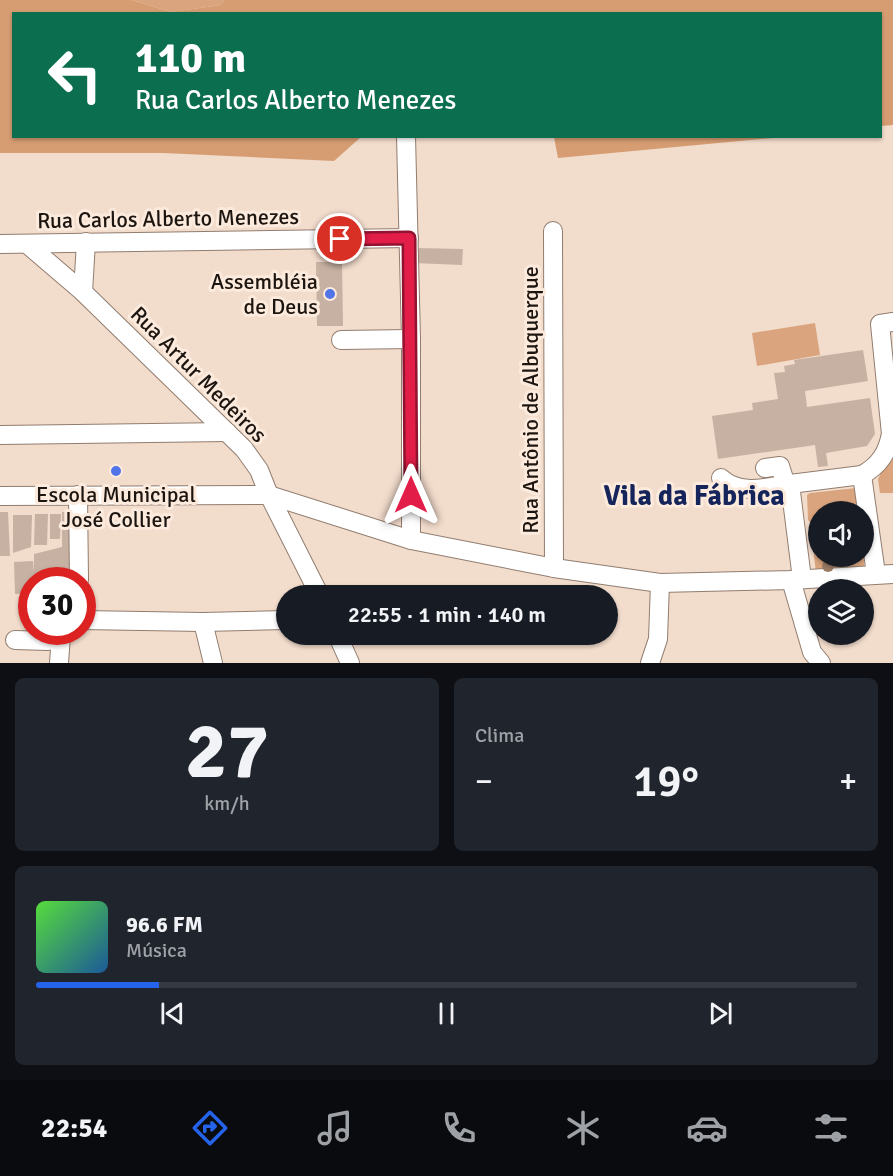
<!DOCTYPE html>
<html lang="pt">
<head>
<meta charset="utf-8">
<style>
  :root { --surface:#171b24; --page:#20242c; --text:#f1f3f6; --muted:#9ea1a6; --line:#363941; --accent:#2563eb }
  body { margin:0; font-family:Signika,sans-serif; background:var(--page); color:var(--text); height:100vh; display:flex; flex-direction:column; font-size:22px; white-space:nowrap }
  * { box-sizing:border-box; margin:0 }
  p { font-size:20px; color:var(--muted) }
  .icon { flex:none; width:33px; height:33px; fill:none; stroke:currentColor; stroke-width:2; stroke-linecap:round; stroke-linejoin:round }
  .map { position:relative; height:663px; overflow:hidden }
  .drawer { display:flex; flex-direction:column; gap:15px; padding:15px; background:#0d0f14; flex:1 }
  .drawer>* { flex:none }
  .hud { position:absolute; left:12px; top:12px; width:870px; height:126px; border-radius:0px; box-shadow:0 2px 4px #0004; background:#0b6e4f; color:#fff; overflow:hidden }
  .buttons { position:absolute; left:808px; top:501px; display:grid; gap:12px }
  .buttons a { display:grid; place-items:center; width:66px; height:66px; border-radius:50%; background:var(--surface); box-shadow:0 2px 4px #0004; font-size:30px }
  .speed { position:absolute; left:18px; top:567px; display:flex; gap:12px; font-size:30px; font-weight:700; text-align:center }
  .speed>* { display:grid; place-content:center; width:78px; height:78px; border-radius:50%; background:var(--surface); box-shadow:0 2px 4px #0004; line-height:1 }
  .speed .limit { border:9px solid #d22; background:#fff; color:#111 }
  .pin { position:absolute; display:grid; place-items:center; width:51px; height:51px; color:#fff; margin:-26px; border:3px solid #fff; border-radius:50%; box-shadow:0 2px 6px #0007 }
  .me { position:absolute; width:66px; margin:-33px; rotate:0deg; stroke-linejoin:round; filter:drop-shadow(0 0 4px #0008) }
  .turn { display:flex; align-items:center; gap:21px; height:126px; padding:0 24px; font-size:27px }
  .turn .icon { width:78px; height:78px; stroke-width:2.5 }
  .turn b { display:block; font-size:42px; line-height:51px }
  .big { font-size:45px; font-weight:600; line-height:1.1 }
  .drawer .widget { flex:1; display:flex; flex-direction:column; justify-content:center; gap:9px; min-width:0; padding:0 21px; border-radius:9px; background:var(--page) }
  .drawer .dial { align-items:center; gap:0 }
  .dial b { font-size:78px; line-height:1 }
  .song { display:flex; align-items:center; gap:18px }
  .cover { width:72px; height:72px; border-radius:9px; background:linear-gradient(135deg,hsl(110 70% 55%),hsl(210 70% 35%)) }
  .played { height:6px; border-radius:3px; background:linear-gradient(90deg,var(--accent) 15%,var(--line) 15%) }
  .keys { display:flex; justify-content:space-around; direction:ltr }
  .heat { display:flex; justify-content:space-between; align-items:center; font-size:33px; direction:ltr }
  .drawer .tiles { flex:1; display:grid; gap:15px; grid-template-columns:1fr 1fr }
  .widget:last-child { grid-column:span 2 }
  .trip { position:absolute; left:276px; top:585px; width:342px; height:60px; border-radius:30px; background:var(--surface); box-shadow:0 2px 4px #0004; font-weight:600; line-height:60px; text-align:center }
  .tabs { display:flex; height:96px; justify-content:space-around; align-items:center; background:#090b0e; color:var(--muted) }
  .tabs .icon { width:42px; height:42px }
  .tabs .active { color:var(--accent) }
  .tabs b { font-size:27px; color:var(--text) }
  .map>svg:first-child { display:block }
</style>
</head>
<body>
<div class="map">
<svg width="893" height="663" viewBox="0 0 893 663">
  <rect width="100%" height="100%" fill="#f2dccc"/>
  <g fill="#daa57e">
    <path d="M 131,0 L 224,0 L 221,5 L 171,12 Z"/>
    <path d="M 815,323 L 820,355 L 757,366 L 752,333 Z"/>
    <path d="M 893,449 L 893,493 L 880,493 L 878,479 Z"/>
    <path d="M 856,488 L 860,511 L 819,512 L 819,556 L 864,557 L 864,567 L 816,573 L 810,522 L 808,520 L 807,495 L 810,493 Z"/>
  </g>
  <g fill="#d69d73">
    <path d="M 0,0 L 131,0 L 171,12 L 221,5 L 224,0 L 893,0 L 893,125 L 881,126 L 880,14 L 14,14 L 14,136 L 361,137 L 334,161 L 163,153 L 0,153 Z"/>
    <path d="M 554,137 L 554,136 L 783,137 L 558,158 Z"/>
  </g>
  <g fill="#c7b1a2">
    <path d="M 415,248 L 463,249 L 462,265 L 414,263 Z"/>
    <path d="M 316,262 L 342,262 L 343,326 L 317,326 Z"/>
    <path d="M 863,350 L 868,381 L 805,391 L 807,407 L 870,398 L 875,434 L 867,446 L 826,453 L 828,466 L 818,467 L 815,445 L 718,459 L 712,416 L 753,410 L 752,403 L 778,399 L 774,373 L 785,372 L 784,366 L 795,364 L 794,360 Z"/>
    <path d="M 0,512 L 8,512 L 10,556 L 0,556 Z"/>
    <path d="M 62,512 L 75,512 L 74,580 L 61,580 L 61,571 L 46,574 L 47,580 L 32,580 L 32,593 L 15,594 L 14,562 L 33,561 L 34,572 L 34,554 L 62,547 Z"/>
    <path d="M 35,514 L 48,514 L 47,545 L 34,545 Z"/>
    <path d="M 50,514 L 61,514 L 60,539 L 50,539 Z"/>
    <path d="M 13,515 L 32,515 L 31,547 L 13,553 Z"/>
  </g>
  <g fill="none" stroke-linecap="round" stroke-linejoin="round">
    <defs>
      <g id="minor">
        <path d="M 406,136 L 411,339 L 411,540"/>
        <path d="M 553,231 L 554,568"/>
        <path d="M 0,244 L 409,238"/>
        <path d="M 27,244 L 83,292 L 244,449 L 259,470 L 269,495 L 320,596"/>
        <path d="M 83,292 L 86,242"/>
        <path d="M 341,340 L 411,339"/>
        <path d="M 0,435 L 227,432"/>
        <path d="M 765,468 L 780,466 L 786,485"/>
        <path d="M 862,475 C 880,465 887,453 891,434 L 880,324 L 893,322"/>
        <path d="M 721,478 C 740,496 767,487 790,484"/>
        <path d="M 78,495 L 79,580"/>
        <path d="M 0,496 L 269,495 L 411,540 L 554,568 L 660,583 L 791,580 L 893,574"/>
        <path d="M 802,579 L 790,484 L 862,475 L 876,574"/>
        <path d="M 791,580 L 812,652 L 821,663"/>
        <path d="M 82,620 L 203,622 L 286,620"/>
        <path d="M 203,622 L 213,663"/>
        <path d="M 337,634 L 350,663"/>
        <path d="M 15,640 L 48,641 L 65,632"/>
        <path d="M 59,663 L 61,635"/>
        <path d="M 650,663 L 658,639 L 660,583"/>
      </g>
    </defs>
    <use href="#minor" stroke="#917d6f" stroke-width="20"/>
    <use href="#minor" stroke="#fff" stroke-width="18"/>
  </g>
  <circle fill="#9c7d65" cx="828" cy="566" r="6"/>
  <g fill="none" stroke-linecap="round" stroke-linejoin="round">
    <defs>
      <path id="route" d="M 340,239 L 409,238 L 411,495"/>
    </defs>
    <use href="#route" stroke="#92132f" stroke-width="15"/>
    <use href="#route" stroke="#e11d48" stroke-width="10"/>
  </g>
  <g fill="#5174e9" stroke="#fceadd" stroke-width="2">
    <circle cx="330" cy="294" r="6"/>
    <circle cx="116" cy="471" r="6"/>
  </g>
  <g text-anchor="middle" stroke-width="6" stroke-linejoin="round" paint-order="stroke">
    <g font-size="22" fill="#1d1510" stroke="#fceadd">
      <text transform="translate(168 218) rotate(-1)" y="8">Rua Carlos Alberto Menezes</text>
      <text transform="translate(199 374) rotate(45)" y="8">Rua Artur Medeiros</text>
      <text transform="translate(530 400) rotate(-90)" y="8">Rua Antônio de Albuquerque</text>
    </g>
    <g font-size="22" fill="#1d1510" stroke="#fceadd" text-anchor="end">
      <text x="318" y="289">Assembléia<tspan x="318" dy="25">de Deus</tspan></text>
      <text x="116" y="502" text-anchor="middle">Escola Municipal<tspan x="116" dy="25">José Collier</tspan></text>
    </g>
    <g font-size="28" font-weight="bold" fill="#15245a" stroke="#fceadd">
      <text x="694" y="505">Vila da Fábrica</text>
    </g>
  </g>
</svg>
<div class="buttons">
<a><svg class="icon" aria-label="sound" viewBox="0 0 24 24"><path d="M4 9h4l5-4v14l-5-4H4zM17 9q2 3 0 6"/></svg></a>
<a><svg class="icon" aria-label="layers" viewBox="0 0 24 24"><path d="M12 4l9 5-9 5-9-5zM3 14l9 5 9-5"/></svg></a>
</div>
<div class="speed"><div class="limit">30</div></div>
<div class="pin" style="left:340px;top:239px;background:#d93025"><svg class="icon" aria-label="arrive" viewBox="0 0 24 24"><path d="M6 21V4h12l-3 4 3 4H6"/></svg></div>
<svg class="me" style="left:411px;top:495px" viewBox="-20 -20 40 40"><path d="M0-17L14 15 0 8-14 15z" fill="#e11d48" stroke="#fff" stroke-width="4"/></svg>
<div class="trip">22:55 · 1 min · 140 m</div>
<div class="hud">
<div class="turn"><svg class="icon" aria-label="left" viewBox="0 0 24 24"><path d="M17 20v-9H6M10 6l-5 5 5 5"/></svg><div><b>110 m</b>Rua Carlos Alberto Menezes</div></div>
</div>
</div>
<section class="drawer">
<div class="tiles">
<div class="widget dial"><b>27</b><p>km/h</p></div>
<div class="widget"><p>Clima</p>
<div class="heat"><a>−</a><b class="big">19°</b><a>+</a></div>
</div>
<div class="widget">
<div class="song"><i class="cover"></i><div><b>96.6 FM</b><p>Música</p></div></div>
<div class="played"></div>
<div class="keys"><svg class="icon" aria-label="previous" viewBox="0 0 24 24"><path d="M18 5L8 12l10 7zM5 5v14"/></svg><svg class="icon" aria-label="pause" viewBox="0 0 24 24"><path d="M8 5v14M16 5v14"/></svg><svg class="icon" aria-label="next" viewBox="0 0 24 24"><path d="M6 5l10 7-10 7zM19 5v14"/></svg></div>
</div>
</div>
</section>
<nav class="tabs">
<b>22:54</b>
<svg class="icon active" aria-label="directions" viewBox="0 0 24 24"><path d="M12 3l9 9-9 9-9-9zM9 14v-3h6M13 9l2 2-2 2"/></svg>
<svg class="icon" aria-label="music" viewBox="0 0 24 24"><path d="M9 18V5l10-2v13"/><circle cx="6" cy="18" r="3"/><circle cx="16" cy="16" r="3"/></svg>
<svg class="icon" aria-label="phone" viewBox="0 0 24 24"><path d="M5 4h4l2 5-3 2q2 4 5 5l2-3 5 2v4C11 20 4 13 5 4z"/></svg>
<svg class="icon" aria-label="climate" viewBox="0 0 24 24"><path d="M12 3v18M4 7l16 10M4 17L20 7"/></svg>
<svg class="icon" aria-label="car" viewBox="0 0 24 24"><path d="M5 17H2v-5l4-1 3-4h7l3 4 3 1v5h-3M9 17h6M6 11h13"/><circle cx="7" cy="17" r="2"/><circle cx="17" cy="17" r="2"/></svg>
<svg class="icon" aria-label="filters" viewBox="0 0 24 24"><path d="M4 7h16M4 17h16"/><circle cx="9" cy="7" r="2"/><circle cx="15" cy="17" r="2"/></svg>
</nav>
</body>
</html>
